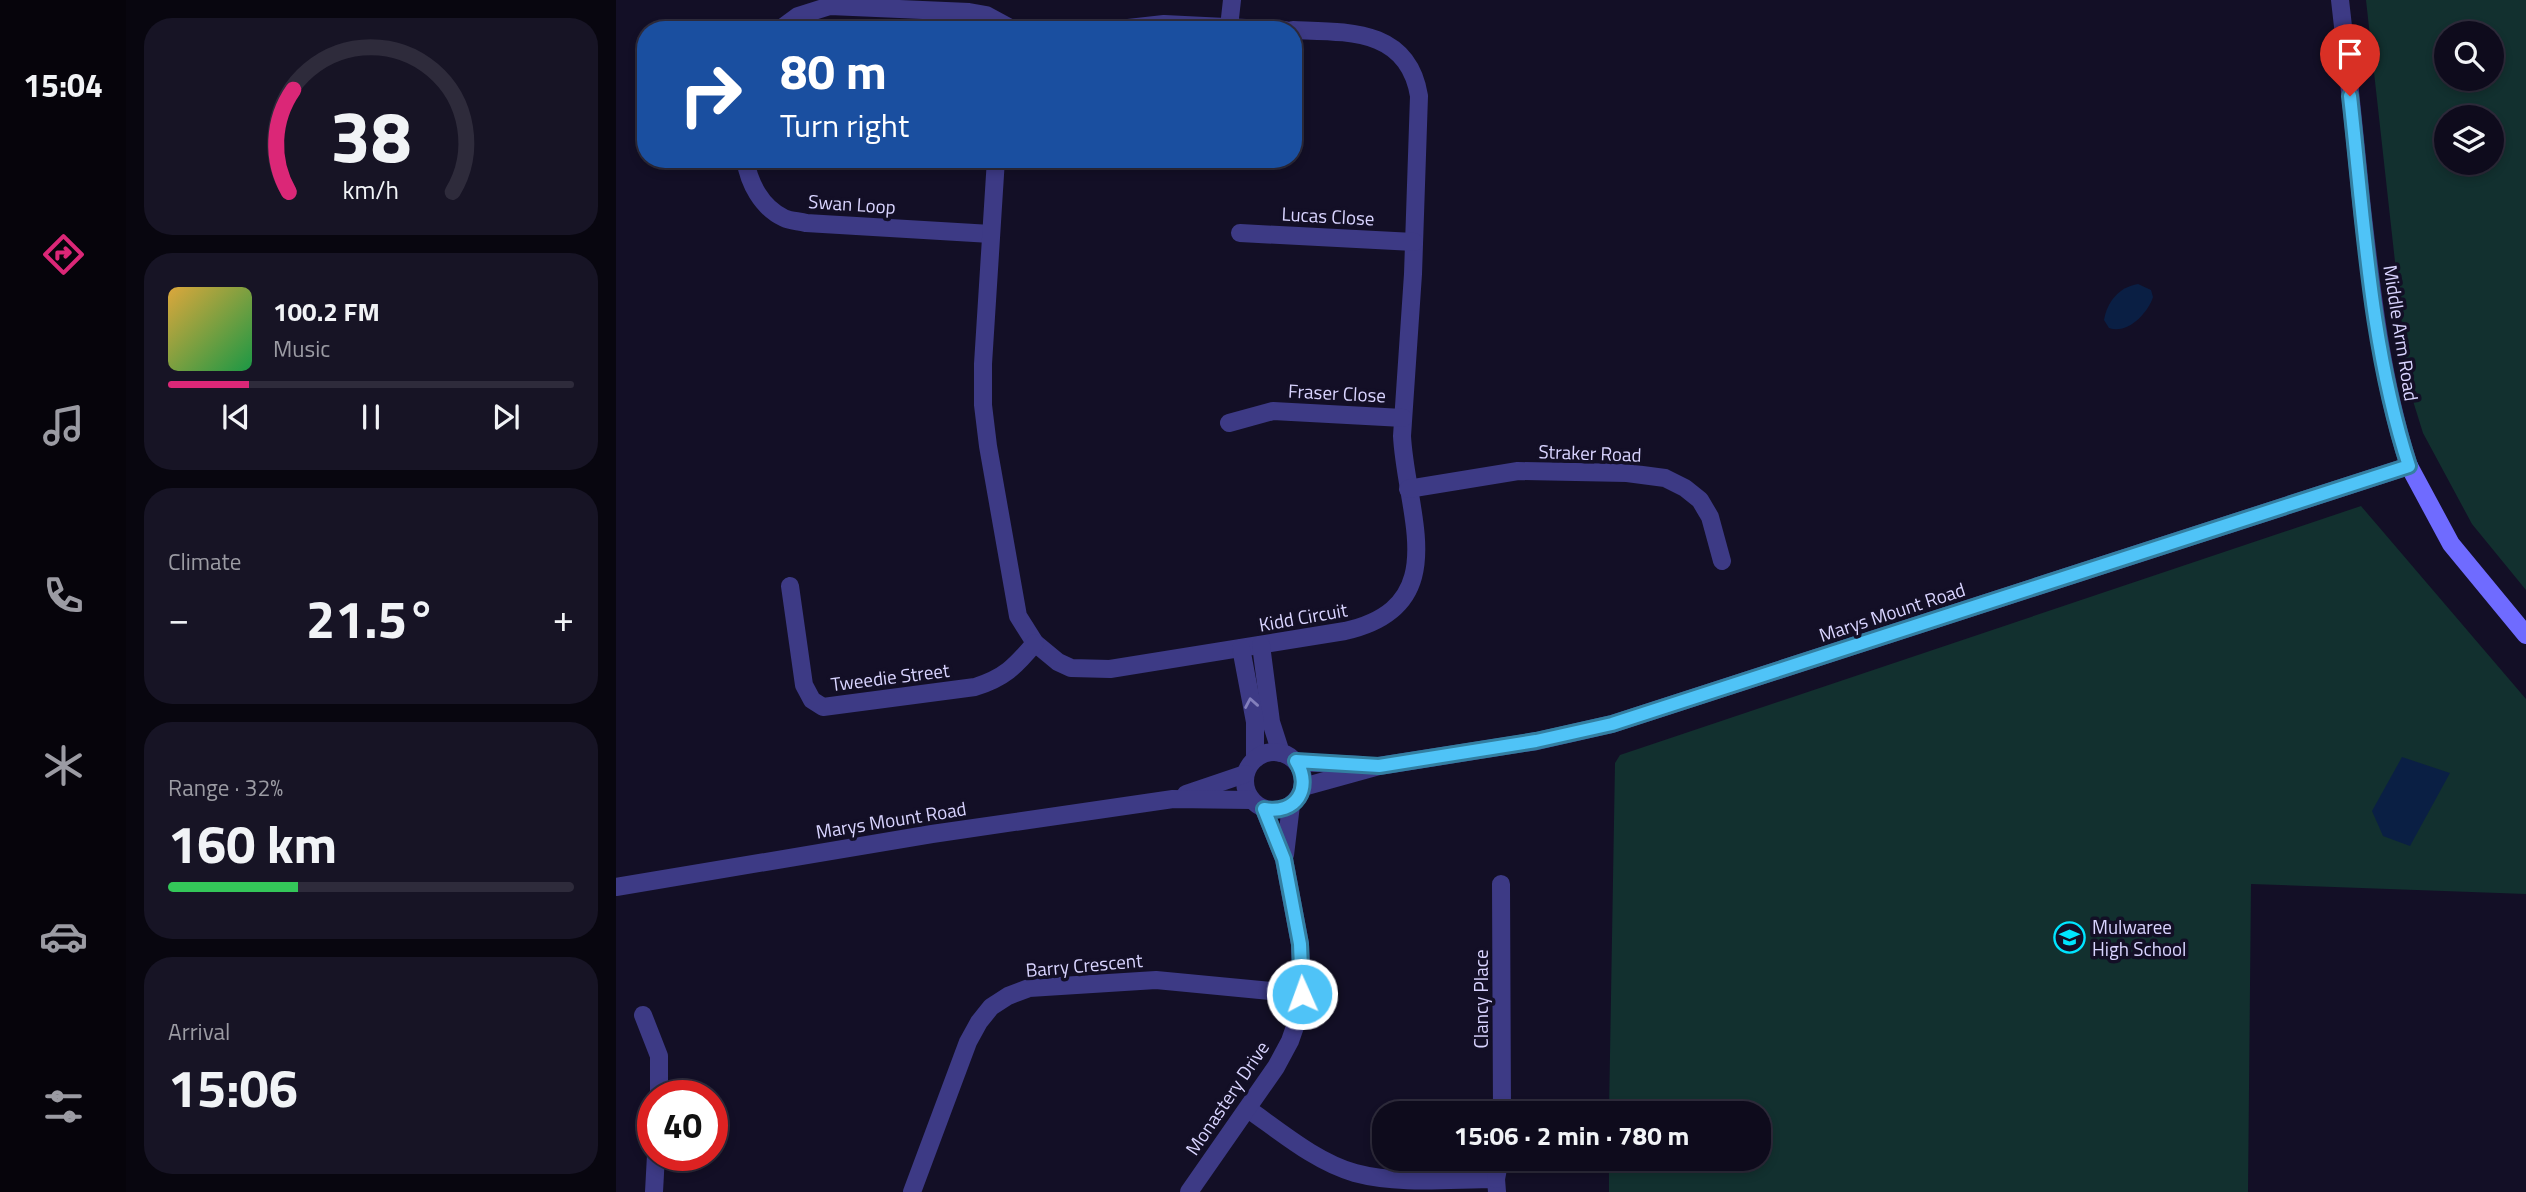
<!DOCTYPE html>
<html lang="en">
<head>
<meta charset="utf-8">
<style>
  :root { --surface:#0e0b1c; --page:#171425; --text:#f1f3f6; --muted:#9b9ba3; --line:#2e2b3b; --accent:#db2777 }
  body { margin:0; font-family:"Titillium Web",sans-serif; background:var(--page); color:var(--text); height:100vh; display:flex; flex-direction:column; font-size:26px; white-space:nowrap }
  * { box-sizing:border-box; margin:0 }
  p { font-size:23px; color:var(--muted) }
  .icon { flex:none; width:38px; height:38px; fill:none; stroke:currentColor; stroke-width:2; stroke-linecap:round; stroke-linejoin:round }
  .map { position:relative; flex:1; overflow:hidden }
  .sheet { display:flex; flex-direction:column; gap:18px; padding:18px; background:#08060f; width:490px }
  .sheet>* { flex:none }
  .hud { position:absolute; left:21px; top:21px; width:665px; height:147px; border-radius:28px; box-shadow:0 4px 10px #0003,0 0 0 2px var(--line); background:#1a4fa0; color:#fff; overflow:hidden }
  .controls { position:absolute; left:1818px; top:21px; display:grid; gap:14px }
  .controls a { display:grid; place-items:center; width:70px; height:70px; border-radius:50%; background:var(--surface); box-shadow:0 4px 10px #0003,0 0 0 2px var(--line); font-size:35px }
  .speed { position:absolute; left:21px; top:1080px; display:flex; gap:14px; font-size:35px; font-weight:700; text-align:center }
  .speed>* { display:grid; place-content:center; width:91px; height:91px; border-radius:50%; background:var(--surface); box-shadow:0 4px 10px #0003,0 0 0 2px var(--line); line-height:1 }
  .speed .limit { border:10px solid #d22; background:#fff; color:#111 }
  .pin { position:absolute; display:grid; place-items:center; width:60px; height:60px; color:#fff; margin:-72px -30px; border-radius:50% 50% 50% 0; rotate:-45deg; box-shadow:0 0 7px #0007 }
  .pin .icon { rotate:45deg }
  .me { position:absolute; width:77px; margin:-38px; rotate:358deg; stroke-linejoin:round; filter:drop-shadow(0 0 5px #0008) }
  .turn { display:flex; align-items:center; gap:24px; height:147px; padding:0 28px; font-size:32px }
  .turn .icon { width:91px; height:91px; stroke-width:2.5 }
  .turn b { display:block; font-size:49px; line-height:60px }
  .big { font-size:52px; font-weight:700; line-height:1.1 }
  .sheet .tile { flex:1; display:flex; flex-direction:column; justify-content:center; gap:10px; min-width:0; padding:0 24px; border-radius:28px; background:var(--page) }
  .sheet .dial { align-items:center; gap:0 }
  .dial svg { height:182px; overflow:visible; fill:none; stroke:var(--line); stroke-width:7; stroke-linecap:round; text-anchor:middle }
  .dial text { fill:var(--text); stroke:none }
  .song { display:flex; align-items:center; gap:21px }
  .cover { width:84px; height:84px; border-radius:10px; background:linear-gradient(135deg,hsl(40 70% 55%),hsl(140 70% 35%)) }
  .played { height:7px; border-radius:4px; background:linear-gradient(90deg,var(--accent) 20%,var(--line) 20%) }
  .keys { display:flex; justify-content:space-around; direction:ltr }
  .heat { display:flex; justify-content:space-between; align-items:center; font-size:38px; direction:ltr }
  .charge { height:10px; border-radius:5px; background:linear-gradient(90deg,#34c759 32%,var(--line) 0) }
  .trip { position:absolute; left:756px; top:1101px; width:399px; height:70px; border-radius:28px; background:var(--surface); box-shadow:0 4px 10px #0003,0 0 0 2px var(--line); font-weight:700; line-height:70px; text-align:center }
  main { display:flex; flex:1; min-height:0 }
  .tabs { display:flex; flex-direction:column; width:126px; justify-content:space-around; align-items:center; background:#06040b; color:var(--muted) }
  .tabs .icon { width:49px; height:49px }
  .tabs .selected { color:var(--accent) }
  .tabs b { font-size:32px; color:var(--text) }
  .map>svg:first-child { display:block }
</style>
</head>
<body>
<main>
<nav class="tabs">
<b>15:04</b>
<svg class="icon selected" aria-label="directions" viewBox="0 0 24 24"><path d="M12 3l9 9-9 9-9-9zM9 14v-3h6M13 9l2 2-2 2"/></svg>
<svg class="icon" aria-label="music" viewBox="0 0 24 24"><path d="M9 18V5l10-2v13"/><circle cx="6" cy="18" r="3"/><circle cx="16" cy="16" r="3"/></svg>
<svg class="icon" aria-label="phone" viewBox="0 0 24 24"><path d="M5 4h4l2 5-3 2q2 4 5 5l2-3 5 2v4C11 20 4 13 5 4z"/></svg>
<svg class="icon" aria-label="climate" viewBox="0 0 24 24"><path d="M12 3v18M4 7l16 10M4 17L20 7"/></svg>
<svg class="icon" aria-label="car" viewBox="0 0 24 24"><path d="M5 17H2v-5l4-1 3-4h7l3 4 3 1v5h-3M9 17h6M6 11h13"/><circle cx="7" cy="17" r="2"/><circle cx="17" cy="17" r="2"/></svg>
<svg class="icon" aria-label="filters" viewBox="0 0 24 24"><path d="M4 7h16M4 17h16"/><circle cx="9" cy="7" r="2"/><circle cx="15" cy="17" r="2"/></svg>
</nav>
<section class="sheet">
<div class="tile dial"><svg viewBox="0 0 100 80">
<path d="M14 69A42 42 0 1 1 86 69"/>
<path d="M14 69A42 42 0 0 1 16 24" stroke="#db2777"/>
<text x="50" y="56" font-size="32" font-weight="700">38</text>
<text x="50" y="72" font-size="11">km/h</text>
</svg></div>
<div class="tile">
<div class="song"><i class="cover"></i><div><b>100.2 FM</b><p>Music</p></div></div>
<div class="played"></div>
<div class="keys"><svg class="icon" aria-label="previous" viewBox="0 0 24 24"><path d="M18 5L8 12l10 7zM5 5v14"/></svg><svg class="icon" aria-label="pause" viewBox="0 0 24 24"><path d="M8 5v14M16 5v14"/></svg><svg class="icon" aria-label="next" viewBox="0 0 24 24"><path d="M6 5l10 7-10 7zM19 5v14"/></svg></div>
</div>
<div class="tile"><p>Climate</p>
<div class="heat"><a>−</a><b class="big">21.5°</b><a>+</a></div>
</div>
<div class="tile"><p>Range · 32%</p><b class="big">160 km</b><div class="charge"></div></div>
<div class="tile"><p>Arrival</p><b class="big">15:06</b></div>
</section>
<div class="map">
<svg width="1910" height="1192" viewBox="0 0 1910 1192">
  <rect width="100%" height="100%" fill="#130f26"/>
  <g fill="#12302f" fill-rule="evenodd">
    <path d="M 1750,0 L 1910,0 L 1910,590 L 1856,524 L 1807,433 L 1793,388 ZM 1830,33 L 1876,33 L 1876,79 L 1830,79 ZM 1830,117 L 1876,117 L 1876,163 L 1830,163 Z"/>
    <path d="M 1745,506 L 1910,699 L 1910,894 L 1635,884 L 1632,1192 L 993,1192 L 993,1159 L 1143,1158 L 1143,1113 L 993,1113 L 999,763 L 1004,755 Z"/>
  </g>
  <g fill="#0a1f44">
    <path d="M 1522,284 L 1535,290 L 1537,297 C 1532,313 1511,335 1493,328 L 1488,320 C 1491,302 1503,287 1522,284 Z"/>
    <path d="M 1786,757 L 1834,773 L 1794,846 L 1767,836 L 1756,811 Z"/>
  </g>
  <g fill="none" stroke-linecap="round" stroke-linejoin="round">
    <g stroke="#3d3a85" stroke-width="18">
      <path d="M 1724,0 C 1732,69 1739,139 1746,208 C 1756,295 1766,382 1793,466"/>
      <path d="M 613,27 L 616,0"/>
      <path d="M 163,30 L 182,16 L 214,6 L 353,12 L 370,15 L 398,30"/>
      <path d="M 494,30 L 548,24 L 669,30"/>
      <path d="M 129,159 C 133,183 145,207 168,218 C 174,221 183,221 190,223 L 375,234"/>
      <path d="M 380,159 L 367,364 L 367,405 L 372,446 L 402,616 L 419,643 L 442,662 L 455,668 L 494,669 L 729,631 C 839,606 790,514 786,436 L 797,274 L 803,96 C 792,28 731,32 677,30"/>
      <path d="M 624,233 L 798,242"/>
      <path d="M 613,423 L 657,411 L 787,418"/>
      <path d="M 792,489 L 902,471 L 1011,473 L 1049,478 L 1069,488 L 1084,500 L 1094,517 L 1106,561"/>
      <path d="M 174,586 L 188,685 L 196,700 L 207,707 L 359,687 C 388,678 399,667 419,643"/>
      <path d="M 645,645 L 655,722 L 665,753"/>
      <path d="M 625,648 L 639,722 L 639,759"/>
      <path d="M 885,884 L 886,1113"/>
      <path d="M 27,1015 L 43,1056 L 43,1096"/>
      <path d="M 632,1109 C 665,1132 700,1162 739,1173 C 784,1185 834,1179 880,1179 L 881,1192"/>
      <path d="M 880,1179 L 884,1158"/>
      <path d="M 38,1192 L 40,1155"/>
      <path d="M 296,1192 L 352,1042 L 363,1022 L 375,1007 L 392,996 L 413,988 L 540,980 L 686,994"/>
    </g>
    <g stroke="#3d3a85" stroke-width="18">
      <circle cx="658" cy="781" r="29"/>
      <path d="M 680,762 L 746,765"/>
      <path d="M 687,787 L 763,766 L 921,741 L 996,724 L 1793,466"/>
      <path d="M 570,794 L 629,774"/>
      <path d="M 669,855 L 675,805"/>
      <path d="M 0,887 L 316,834 L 557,799 L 635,800"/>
      <path d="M 573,1192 L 660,1067 L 674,1041 L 682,1018 L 686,994 L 684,944 L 668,859 L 648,809"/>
    </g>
    <path stroke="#6f6bff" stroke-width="18" d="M 1793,466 L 1835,544 L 1910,635"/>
  </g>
  <defs><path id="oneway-chevron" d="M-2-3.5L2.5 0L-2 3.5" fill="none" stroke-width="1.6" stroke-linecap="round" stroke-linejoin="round" transform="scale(1.75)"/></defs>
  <use stroke="#837fbc" href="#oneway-chevron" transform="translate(635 703) rotate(-100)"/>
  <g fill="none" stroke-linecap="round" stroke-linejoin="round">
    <defs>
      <path id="route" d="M 686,994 L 684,944 L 668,859 L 648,809 C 680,815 697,788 680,761 L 763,766 L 920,741 L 996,724 L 1793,466 C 1754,347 1748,219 1734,96"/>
    </defs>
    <use href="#route" stroke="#337fa1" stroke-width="18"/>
    <use href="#route" stroke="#4fc3f7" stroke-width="12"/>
  </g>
  <defs>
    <symbol id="school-ring" viewBox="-11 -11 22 22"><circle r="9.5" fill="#130f26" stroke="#00e5ff" stroke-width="1.5"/><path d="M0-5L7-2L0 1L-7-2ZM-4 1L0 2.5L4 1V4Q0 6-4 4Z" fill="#00e5ff"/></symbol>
  </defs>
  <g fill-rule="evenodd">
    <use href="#school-ring" x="1436" y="920" width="35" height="35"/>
  </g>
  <g text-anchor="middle" stroke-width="7" stroke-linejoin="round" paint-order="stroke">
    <g font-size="19" fill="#d9d4ff" stroke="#130f26">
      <text transform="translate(236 204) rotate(4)" y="7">Swan Loop</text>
      <text transform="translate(712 216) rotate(3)" y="7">Lucas Close</text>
      <text transform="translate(1785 333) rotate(81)" y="7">Middle Arm Road</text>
      <text transform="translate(721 393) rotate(3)" y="7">Fraser Close</text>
      <text transform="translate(974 453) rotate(2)" y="7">Straker Road</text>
      <text transform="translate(1276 612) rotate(-18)" y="7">Marys Mount Road</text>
      <text transform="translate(687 617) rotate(-10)" y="7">Kidd Circuit</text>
      <text transform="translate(274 677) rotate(-7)" y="7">Tweedie Street</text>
      <text transform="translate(275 820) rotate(-9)" y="7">Marys Mount Road</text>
      <text transform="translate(468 965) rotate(-5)" y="7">Barry Crescent</text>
      <text transform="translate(865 999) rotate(-90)" y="7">Clancy Place</text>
      <text transform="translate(611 1098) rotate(-56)" y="7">Monastery Drive</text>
    </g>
    <g font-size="19" fill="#d9d4ff" stroke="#130f26" text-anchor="start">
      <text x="1476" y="934">Mulwaree<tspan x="1476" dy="22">High School</tspan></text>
    </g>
  </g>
</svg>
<div class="controls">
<a><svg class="icon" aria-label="search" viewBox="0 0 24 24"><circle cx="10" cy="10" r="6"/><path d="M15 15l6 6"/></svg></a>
<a><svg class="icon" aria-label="layers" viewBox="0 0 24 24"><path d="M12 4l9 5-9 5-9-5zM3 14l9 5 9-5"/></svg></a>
</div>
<div class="speed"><div class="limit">40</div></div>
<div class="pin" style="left:1734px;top:96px;background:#d93025"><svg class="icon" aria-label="arrive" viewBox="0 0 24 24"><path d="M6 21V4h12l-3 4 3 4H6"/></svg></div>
<svg class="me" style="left:686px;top:994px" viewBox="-20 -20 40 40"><circle r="17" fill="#4fc3f7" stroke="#fff" stroke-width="3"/><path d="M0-11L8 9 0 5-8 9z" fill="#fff"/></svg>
<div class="trip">15:06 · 2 min · 780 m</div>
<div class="hud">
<div class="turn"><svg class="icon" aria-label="right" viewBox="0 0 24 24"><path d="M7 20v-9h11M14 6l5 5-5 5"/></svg><div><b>80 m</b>Turn right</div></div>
</div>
</div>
</main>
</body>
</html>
